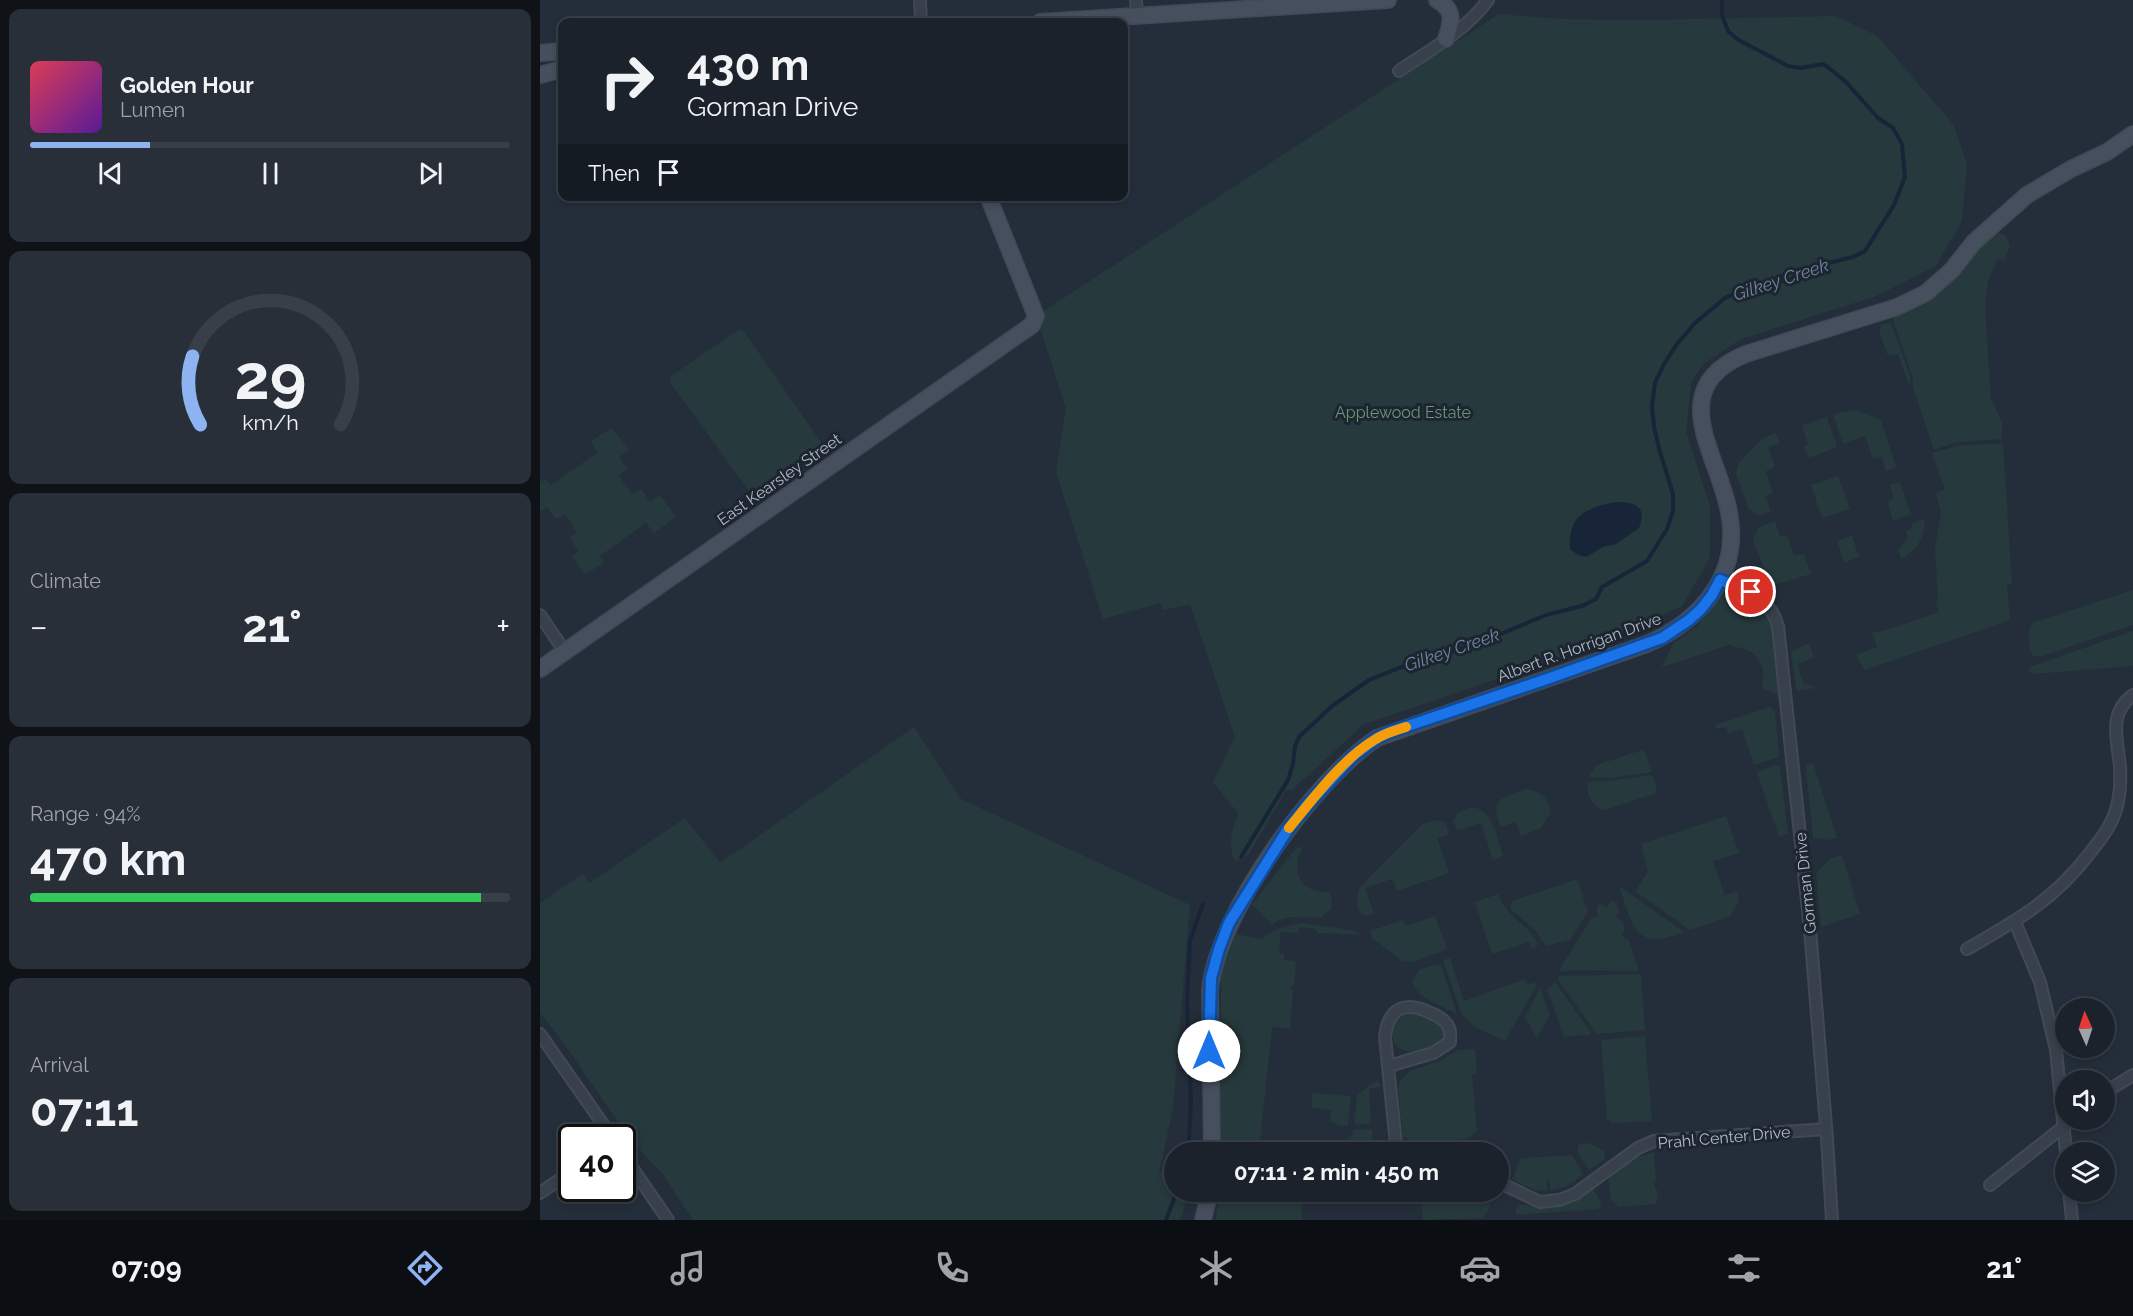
<!DOCTYPE html>
<html lang="en">
<head>
<meta charset="utf-8">
<style>
  :root { --surface:#1b222c; --page:#282f38; --text:#f1f3f6; --muted:#a0a4a9; --line:#393f48; --accent:#8db3f2 }
  body { margin:0; font-family:Raleway,sans-serif; background:var(--page); color:var(--text); height:100vh; display:flex; flex-direction:column; font-size:22px; white-space:nowrap }
  * { box-sizing:border-box; margin:0 }
  p { font-size:20px; color:var(--muted) }
  .icon { flex:none; width:33px; height:33px; fill:none; stroke:currentColor; stroke-width:2; stroke-linecap:round; stroke-linejoin:round }
  .map { position:relative; flex:1; overflow:hidden }
  .drawer { display:flex; flex-direction:column; gap:9px; padding:9px; background:#0f1318; width:540px }
  .drawer>* { flex:none }
  .top-card { position:absolute; left:18px; top:18px; width:570px; height:183px; border-radius:12px; box-shadow:0 3px 9px #0003,0 0 0 2px var(--line); background:#1b222c; color:var(--text); overflow:hidden }
  .needle { width:39px; rotate:357deg }
  .tools { position:absolute; left:1515px; top:998px; display:grid; gap:12px }
  .tools a { display:grid; place-items:center; width:60px; height:60px; border-radius:50%; background:var(--surface); box-shadow:0 3px 9px #0003,0 0 0 2px var(--line); font-size:30px }
  .speed { position:absolute; left:18px; top:1124px; display:flex; gap:12px; font-size:30px; font-weight:700; text-align:center }
  .speed>* { display:grid; place-content:center; width:78px; height:78px; border-radius:50%; background:var(--surface); box-shadow:0 3px 9px #0003,0 0 0 2px var(--line); line-height:1 }
  .speed .limit { border:3px solid #111; border-radius:9px; background:#fff; color:#111 }
  .pin { position:absolute; display:grid; place-items:center; width:51px; height:51px; color:#fff; margin:-26px; border:3px solid #fff; border-radius:50%; box-shadow:0 2px 6px #0007 }
  .me { position:absolute; width:66px; margin:-33px; rotate:0deg; stroke-linejoin:round; filter:drop-shadow(0 0 4px #0008) }
  .turn { display:flex; align-items:center; gap:21px; height:126px; padding:0 30px; font-size:27px }
  .turn .icon { width:78px; height:78px; stroke-width:2.5 }
  .turn b { display:block; font-size:42px; line-height:51px }
  .then { display:flex; align-items:center; height:57px; padding:0 30px; background:#0003; gap:12px; font-size:22px }
  .big { font-size:45px; font-weight:700; line-height:1.1 }
  .drawer .widget { flex:1; display:flex; flex-direction:column; justify-content:center; gap:9px; min-width:0; padding:0 21px; border-radius:12px; background:var(--page) }
  .drawer .dial { align-items:center; gap:0 }
  .dial svg { height:156px; overflow:visible; fill:none; stroke:var(--line); stroke-width:7; stroke-linecap:round; text-anchor:middle }
  .dial text { fill:var(--text); stroke:none }
  .song { display:flex; align-items:center; gap:18px }
  .cover { width:72px; height:72px; border-radius:9px; background:linear-gradient(135deg,hsl(350 70% 55%),hsl(270 70% 35%)) }
  .played { height:6px; border-radius:3px; background:linear-gradient(90deg,var(--accent) 25%,var(--line) 25%) }
  .keys { display:flex; justify-content:space-around; direction:ltr }
  .heat { display:flex; justify-content:space-between; align-items:center; font-size:33px; direction:ltr }
  .charge { height:9px; border-radius:4px; background:linear-gradient(90deg,#34c759 94%,var(--line) 0) }
  .trip { position:absolute; left:624px; top:1142px; width:345px; height:60px; border-radius:30px; background:var(--surface); box-shadow:0 3px 9px #0003,0 0 0 2px var(--line); font-weight:700; line-height:60px; text-align:center }
  .tabs { display:flex; height:96px; justify-content:space-around; align-items:center; background:#0b0e12; color:var(--muted) }
  .tabs .icon { width:42px; height:42px }
  .tabs .selected { color:var(--accent) }
  .tabs b { font-size:27px; color:var(--text) }
  main { display:flex; flex:1; min-height:0 }
  .map>svg:first-child { display:block }
</style>
</head>
<body>
<main>
<section class="drawer">
<div class="widget">
<div class="song"><i class="cover"></i><div><b>Golden Hour</b><p>Lumen</p></div></div>
<div class="played"></div>
<div class="keys"><svg class="icon" aria-label="previous" viewBox="0 0 24 24"><path d="M18 5L8 12l10 7zM5 5v14"/></svg><svg class="icon" aria-label="pause" viewBox="0 0 24 24"><path d="M8 5v14M16 5v14"/></svg><svg class="icon" aria-label="next" viewBox="0 0 24 24"><path d="M6 5l10 7-10 7zM19 5v14"/></svg></div>
</div>
<div class="widget dial"><svg viewBox="0 0 100 80">
<path d="M14 69A42 42 0 1 1 86 69"/>
<path d="M14 69A42 42 0 0 1 10 34" stroke="#8db3f2"/>
<text x="50" y="56" font-size="32" font-weight="700">29</text>
<text x="50" y="72" font-size="11">km/h</text>
</svg></div>
<div class="widget"><p>Climate</p>
<div class="heat"><a>−</a><b class="big">21°</b><a>+</a></div>
</div>
<div class="widget"><p>Range · 94%</p><b class="big">470 km</b><div class="charge"></div></div>
<div class="widget"><p>Arrival</p><b class="big">07:11</b></div>
</section>
<div class="map">
<svg width="1593" height="1220" viewBox="0 0 1593 1220">
  <rect width="100%" height="100%" fill="#242e3a"/>
  <g fill="#26393c">
    <path d="M 959,14 L 1022,19 L 1099,20 L 1296,16 L 1337,36 L 1414,125 L 1427,165 L 1422,221 L 1396,266 L 1334,297 L 1201,339 L 1163,364 L 1151,383 L 1146,432 L 1170,506 L 1170,558 L 1142,606 L 1064,643 L 824,724 L 752,790 L 746,790 L 709,854 L 695,862 C 687,846 692,829 698,813 L 673,782 L 695,737 L 650,604 L 623,610 L 620,603 L 563,619 L 516,472 L 526,408 L 496,316 Z"/>
    <path d="M 1459,233 L 1466,236 L 1470,246 L 1464,260 L 1457,259 L 1448,281 L 1445,306 L 1451,399 L 1462,422 L 1462,439 L 1416,442 L 1394,450 L 1373,388 L 1373,379 L 1352,317 C 1374,308 1392,300 1409,283 C 1426,267 1438,242 1459,233 Z"/>
    <path d="M 1351,323 L 1371,378 L 1369,386 L 1358,354 L 1348,356 L 1339,331 L 1341,325 Z"/>
    <path d="M 200,329 L 205,333 L 285,448 L 214,498 L 130,382 L 131,376 Z"/>
    <path d="M 1317,410 L 1341,420 L 1356,467 L 1346,471 L 1342,457 L 1333,459 L 1325,436 L 1303,444 L 1293,414 Z"/>
    <path d="M 1287,417 L 1297,447 L 1269,458 L 1264,446 L 1268,444 L 1262,425 Z"/>
    <path d="M 72,428 L 89,449 L 79,457 L 87,469 L 79,476 L 92,494 L 101,489 L 110,502 L 120,495 L 136,517 L 114,533 L 106,523 L 60,556 L 64,562 L 45,575 L 32,556 L 38,551 L 30,538 L 37,533 L 25,514 L 16,519 L 7,507 L 0,511 L 0,483 L 5,479 L 11,485 L 57,453 L 51,441 Z"/>
    <path d="M 1236,433 L 1240,443 L 1228,447 L 1235,467 L 1226,471 L 1233,494 L 1225,496 L 1231,511 L 1220,516 L 1209,509 L 1196,474 L 1199,463 L 1214,447 L 1223,438 Z"/>
    <path d="M 1463,443 L 1472,584 L 1467,585 L 1470,620 L 1325,670 L 1316,655 L 1337,647 L 1332,633 L 1356,627 L 1399,612 L 1395,602 L 1398,598 L 1395,549 L 1401,513 L 1396,493 L 1405,489 L 1392,453 L 1417,446 Z"/>
    <path d="M 1298,476 L 1310,509 L 1282,518 L 1271,485 Z"/>
    <path d="M 1360,482 L 1371,514 L 1353,521 L 1347,501 L 1354,498 L 1350,485 Z"/>
    <path d="M 1385,519 C 1385,537 1377,551 1361,559 L 1358,550 L 1368,538 L 1366,531 L 1371,529 L 1372,523 Z"/>
    <path d="M 1235,521 L 1240,537 L 1247,535 L 1254,556 L 1264,554 L 1271,574 L 1234,585 L 1230,583 L 1213,540 L 1218,528 Z"/>
    <path d="M 1312,536 L 1319,557 L 1304,563 L 1297,541 Z"/>
    <path d="M 1593,590 L 1593,625 L 1500,657 L 1493,656 C 1488,648 1487,630 1492,623 Z"/>
    <path d="M 1191,591 C 1201,595 1212,598 1221,605 C 1239,621 1237,673 1239,696 L 1221,687 C 1229,666 1215,647 1193,647 L 1191,644 L 1122,667 L 1133,644 L 1156,627 L 1184,594 Z"/>
    <path d="M 1593,631 L 1593,666 L 1493,674 L 1488,671 L 1490,667 Z"/>
    <path d="M 1269,643 L 1274,658 L 1257,664 L 1264,685 L 1269,684 L 1275,688 L 1258,691 L 1256,688 L 1251,652 Z"/>
    <path d="M 1229,707 L 1235,711 L 1239,757 L 1214,765 L 1202,729 L 1188,734 L 1186,727 L 1176,729 L 1175,725 Z"/>
    <path d="M 374,727 L 421,799 L 650,905 L 633,1108 L 619,1173 L 634,1174 L 634,1191 L 650,1191 L 640,1220 L 153,1220 L 122,1173 L 92,1142 L 20,1038 L 0,1013 L 0,903 L 43,874 L 49,883 L 145,818 L 180,863 Z"/>
    <path d="M 1102,750 L 1105,752 L 1112,772 L 1072,778 L 1048,777 L 1057,765 Z"/>
    <path d="M 1273,763 L 1297,838 L 1290,840 L 1273,838 L 1266,765 Z"/>
    <path d="M 1236,765 L 1240,766 L 1248,833 L 1239,837 L 1217,772 Z"/>
    <path d="M 1110,775 L 1113,776 L 1117,789 L 1114,794 L 1064,810 C 1052,806 1046,795 1047,782 L 1070,781 Z"/>
    <path d="M 986,789 C 1001,790 1008,798 1011,812 L 1001,828 L 981,836 L 976,822 L 961,827 C 948,800 963,797 986,789 Z"/>
    <path d="M 932,807 C 954,810 957,838 963,856 L 953,860 L 941,823 L 917,831 L 913,820 L 917,817 L 917,813 Z"/>
    <path d="M 1186,816 L 1199,853 L 1173,861 L 1185,895 L 1197,891 L 1199,900 L 1190,916 L 1150,930 L 1095,891 L 1108,872 L 1101,844 Z"/>
    <path d="M 897,820 L 905,822 L 909,834 L 897,838 L 909,873 L 857,891 L 852,879 L 825,888 L 834,914 C 816,922 814,899 820,887 L 884,823 Z"/>
    <path d="M 758,846 L 762,849 C 750,873 761,893 789,892 L 792,899 L 791,909 L 780,918 L 751,917 L 739,920 L 732,925 L 712,904 Z"/>
    <path d="M 1302,855 L 1320,914 L 1281,927 L 1276,873 L 1290,859 Z"/>
    <path d="M 1037,879 L 1048,912 L 1030,940 L 1006,946 L 995,930 L 970,909 L 972,901 Z"/>
    <path d="M 1079,886 L 1144,932 C 1093,951 1094,927 1079,886 Z"/>
    <path d="M 958,894 C 969,921 988,922 998,945 L 991,949 L 989,942 L 952,954 L 935,902 Z"/>
    <path d="M 1071,900 L 1076,903 L 1079,911 L 1076,918 L 1082,921 L 1085,929 L 1082,935 L 1084,938 L 1089,940 L 1099,971 L 1033,970 L 1018,972 L 1051,919 L 1058,917 L 1057,907 L 1060,904 L 1066,907 L 1069,905 Z"/>
    <path d="M 895,916 L 907,949 L 874,962 L 862,961 L 832,938 L 830,931 L 863,920 L 866,926 Z"/>
    <path d="M 764,923 L 815,931 L 822,935 L 779,933 L 775,929 L 759,927 L 758,933 L 741,932 L 739,954 L 744,954 L 744,960 L 756,961 L 754,986 L 751,986 L 750,989 L 753,990 L 750,1029 L 732,1027 L 719,1152 L 679,1152 L 681,972 L 696,934 L 721,939 L 737,929 Z"/>
    <path d="M 910,958 L 924,1001 L 985,979 L 988,985 L 995,982 L 996,987 L 965,1041 L 935,1027 L 922,1015 L 903,960 Z"/>
    <path d="M 898,964 L 901,966 L 917,1014 C 902,1006 876,998 872,981 L 879,970 Z"/>
    <path d="M 1101,974 L 1105,1030 L 1057,1034 L 1018,980 L 1019,976 Z"/>
    <path d="M 1015,982 L 1050,1031 L 1051,1035 L 1024,1036 L 1007,990 Z"/>
    <path d="M 1000,988 L 1010,1015 L 997,1038 L 985,1017 Z"/>
    <path d="M 870,1012 C 887,1014 911,1021 901,1043 C 883,1050 874,1057 856,1046 C 848,1030 852,1016 870,1012 Z"/>
    <path d="M 1105,1036 L 1112,1121 L 1072,1123 L 1067,1119 L 1061,1040 Z"/>
    <path d="M 935,1049 L 937,1072 L 932,1075 L 937,1131 L 927,1139 L 873,1143 L 863,1136 L 858,1089 L 860,1081 L 870,1071 L 902,1060 L 918,1050 Z"/>
    <path d="M 837,1081 L 842,1086 L 829,1089 L 831,1123 L 814,1125 L 817,1094 C 825,1091 829,1083 837,1081 Z"/>
    <path d="M 773,1093 L 811,1096 L 808,1125 L 802,1126 L 790,1122 L 791,1110 L 771,1108 Z"/>
    <path d="M 832,1129 L 833,1140 L 838,1152 L 797,1152 L 813,1133 L 813,1130 Z"/>
    <path d="M 1050,1143 L 1064,1151 L 1065,1159 L 1049,1170 L 1038,1154 L 1038,1145 Z"/>
    <path d="M 1114,1152 L 1116,1180 L 1114,1182 L 1115,1189 L 1118,1191 L 1116,1204 L 1079,1207 L 1071,1200 L 1068,1176 L 1095,1158 Z"/>
    <path d="M 1032,1155 L 1043,1174 L 1028,1186 L 1011,1190 L 1009,1179 L 1007,1179 L 1007,1191 C 994,1191 983,1185 972,1179 L 981,1158 Z"/>
    <path d="M 1053,1189 L 1062,1203 L 1058,1209 L 975,1215 L 977,1208 L 980,1205 C 987,1204 992,1207 999,1208 C 1018,1210 1038,1202 1053,1189 Z"/>
    <path d="M 678,1191 L 780,1191 L 780,1195 L 761,1196 L 762,1220 L 676,1220 Z"/>
    <path d="M 880,1191 L 920,1191 L 946,1200 L 949,1203 L 949,1210 L 942,1218 L 883,1220 Z"/>
  </g>
  <path fill="#182538" d="M 1075,502 C 1093,502 1108,505 1099,528 L 1076,544 L 1063,547 L 1046,557 L 1038,555 L 1030,549 C 1028,515 1046,508 1075,502 Z"/>
  <g fill="none" stroke-linecap="round" stroke-linejoin="round">
    <g stroke="#182538" stroke-width="4">
      <path d="M 701,857 L 748,780 L 753,764 L 755,746 L 759,737 L 792,706 L 829,680 L 859,668 L 937,644 L 1006,615 L 1042,606 L 1056,599 L 1062,587 L 1107,561 L 1127,529 L 1133,511 L 1133,494 L 1120,452 L 1114,427 L 1112,406 L 1115,383 L 1124,364 L 1137,344 L 1155,323 L 1185,298 L 1211,286 L 1249,280 L 1267,273 L 1284,264 L 1313,257 L 1325,251 L 1354,205 L 1365,177 L 1362,144 L 1353,128 L 1338,118 L 1306,82 L 1289,68 L 1283,64 L 1261,68 L 1248,66 L 1197,39 L 1188,31 L 1182,15 L 1182,0"/>
      <path d="M 646,1152 L 649,1140 L 651,1102 L 647,1004 L 650,940 L 663,904"/>
      <path d="M 626,1220 L 637,1191"/>
    </g>
    <defs>
      <g id="street">
        <path d="M 380,0 L 381,22"/>
        <path d="M 596,0 L 597,16"/>
        <path d="M 859,71 C 890,50 925,31 948,0"/>
        <path d="M 1180,580 C 1206,589 1230,597 1238,626 L 1270,929 L 1287,1138 L 1292,1220"/>
        <path d="M 0,615 L 25,652"/>
        <path d="M 1475,922 L 1500,982 L 1516,1050 L 1526,1152"/>
        <path d="M 1427,949 C 1476,921 1514,900 1549,854 C 1557,844 1567,832 1572,820 C 1580,804 1581,784 1580,767 C 1578,741 1567,714 1593,695"/>
        <path d="M 0,1034 L 72,1137"/>
        <path d="M 849,1066 L 893,1053 L 910,1042 C 910,1037 911,1032 909,1028 C 906,1020 898,1016 891,1013 C 865,1000 848,1008 845,1037 L 856,1144 L 872,1152"/>
        <path d="M 1564,1093 L 1593,1075"/>
        <path d="M 82,1153 L 128,1220"/>
        <path d="M 958,1182 L 1000,1202 L 1019,1200 L 1035,1194 L 1098,1148 L 1114,1141 L 1286,1129"/>
        <path d="M 1450,1185 L 1533,1119"/>
        <path d="M 1529,1191 L 1532,1220"/>
        <path d="M 0,1193 L 32,1171"/>
      </g>
      <g id="secondary">
        <path d="M 897,0 C 915,10 912,21 906,39"/>
        <path d="M 500,22 L 848,0"/>
        <path d="M 0,53 L 22,51"/>
        <path d="M 0,75 L 22,69"/>
        <path d="M 0,669 L 492,325 L 496,316 L 448,196"/>
        <path d="M 672,1152 L 670,990 C 677,914 774,780 837,738 L 1107,644 C 1162,620 1201,574 1189,512 C 1178,453 1123,388 1206,354 L 1357,307 L 1386,293 L 1412,270 L 1434,242 L 1487,195 L 1531,169 L 1567,152 L 1593,134"/>
        <path d="M 663,1220 L 670,1191"/>
      </g>
    </defs>
    <use href="#street" stroke="#414954" stroke-width="14"/>
    <use href="#secondary" stroke="#414954" stroke-width="18"/>
    <use href="#street" stroke="#38404b" stroke-width="10"/>
    <use href="#secondary" stroke="#464f5e" stroke-width="15"/>
  </g>
  <g fill="none" stroke-linecap="round" stroke-linejoin="round">
    <defs>
      <path id="route" d="M 669,1051 L 671,978 L 679,949 L 689,923 L 748,829 L 768,804 L 813,756 L 837,738 L 850,732 L 1007,679 L 1122,638 L 1149,620 L 1161,609 L 1172,595 L 1180,580 L 1211,592"/>
    </defs>
    <use href="#route" stroke="#114b97" stroke-width="15"/>
    <use href="#route" stroke="#1a73e8" stroke-width="10"/>
    <path stroke="#f59e0b" stroke-width="10" d="M 749,828 C 772,800 804,757 836,739 C 845,733 856,730 866,727"/>
  </g>
  <g text-anchor="middle" stroke-width="6" stroke-linejoin="round" paint-order="stroke">
    <g font-size="16" fill="#6c9676" stroke="#1d2530">
      <text x="863" y="418">Applewood Estate</text>
    </g>
    <g font-size="16" fill="#b3bac6" stroke="#1d2530">
      <text transform="translate(239 479) rotate(-35)" y="6">East Kearsley Street</text>
      <text transform="translate(1039 647) rotate(-20)" y="6">Albert R. Horrigan Drive</text>
      <text transform="translate(1265 883) rotate(-96)" y="6">Gorman Drive</text>
      <text transform="translate(1184 1137) rotate(-5)" y="6">Prahl Center Drive</text>
    </g>
    <g font-size="18" font-style="italic" fill="#6e85a3" stroke="#1d2530">
      <text transform="translate(1241 280) rotate(-18)" y="6">Gilkey Creek</text>
      <text transform="translate(912 650) rotate(-19)" y="6">Gilkey Creek</text>
    </g>
  </g>
</svg>
<div class="tools">
<a><svg class="needle" viewBox="-14 -14 28 28"><path d="M0-13l5 13h-10z" fill="#e53935"/><path d="M0 13l5-13h-10z" fill="#a0a4a9"/></svg></a>
<a><svg class="icon" aria-label="sound" viewBox="0 0 24 24"><path d="M4 9h4l5-4v14l-5-4H4zM17 9q2 3 0 6"/></svg></a>
<a><svg class="icon" aria-label="layers" viewBox="0 0 24 24"><path d="M12 4l9 5-9 5-9-5zM3 14l9 5 9-5"/></svg></a>
</div>
<div class="speed"><div class="limit">40</div></div>
<div class="pin" style="left:1211px;top:592px;background:#d93025"><svg class="icon" aria-label="arrive" viewBox="0 0 24 24"><path d="M6 21V4h12l-3 4 3 4H6"/></svg></div>
<svg class="me" style="left:669px;top:1051px" viewBox="-20 -20 40 40"><circle r="19" fill="#fff"/><path d="M0-13L10 11 0 6-10 11z" fill="#1a73e8"/></svg>
<div class="trip">07:11 · 2 min · 450 m</div>
<div class="top-card">
<div class="turn"><svg class="icon" aria-label="right" viewBox="0 0 24 24"><path d="M7 20v-9h11M14 6l5 5-5 5"/></svg><div><b>430 m</b>Gorman Drive</div></div>
<div class="then">Then<svg class="icon" aria-label="arrive" viewBox="0 0 24 24"><path d="M6 21V4h12l-3 4 3 4H6"/></svg></div>
</div>
</div>
</main>
<nav class="tabs">
<b>07:09</b>
<svg class="icon selected" aria-label="directions" viewBox="0 0 24 24"><path d="M12 3l9 9-9 9-9-9zM9 14v-3h6M13 9l2 2-2 2"/></svg>
<svg class="icon" aria-label="music" viewBox="0 0 24 24"><path d="M9 18V5l10-2v13"/><circle cx="6" cy="18" r="3"/><circle cx="16" cy="16" r="3"/></svg>
<svg class="icon" aria-label="phone" viewBox="0 0 24 24"><path d="M5 4h4l2 5-3 2q2 4 5 5l2-3 5 2v4C11 20 4 13 5 4z"/></svg>
<svg class="icon" aria-label="climate" viewBox="0 0 24 24"><path d="M12 3v18M4 7l16 10M4 17L20 7"/></svg>
<svg class="icon" aria-label="car" viewBox="0 0 24 24"><path d="M5 17H2v-5l4-1 3-4h7l3 4 3 1v5h-3M9 17h6M6 11h13"/><circle cx="7" cy="17" r="2"/><circle cx="17" cy="17" r="2"/></svg>
<svg class="icon" aria-label="filters" viewBox="0 0 24 24"><path d="M4 7h16M4 17h16"/><circle cx="9" cy="7" r="2"/><circle cx="15" cy="17" r="2"/></svg>
<b>21°</b>
</nav>
</body>
</html>
